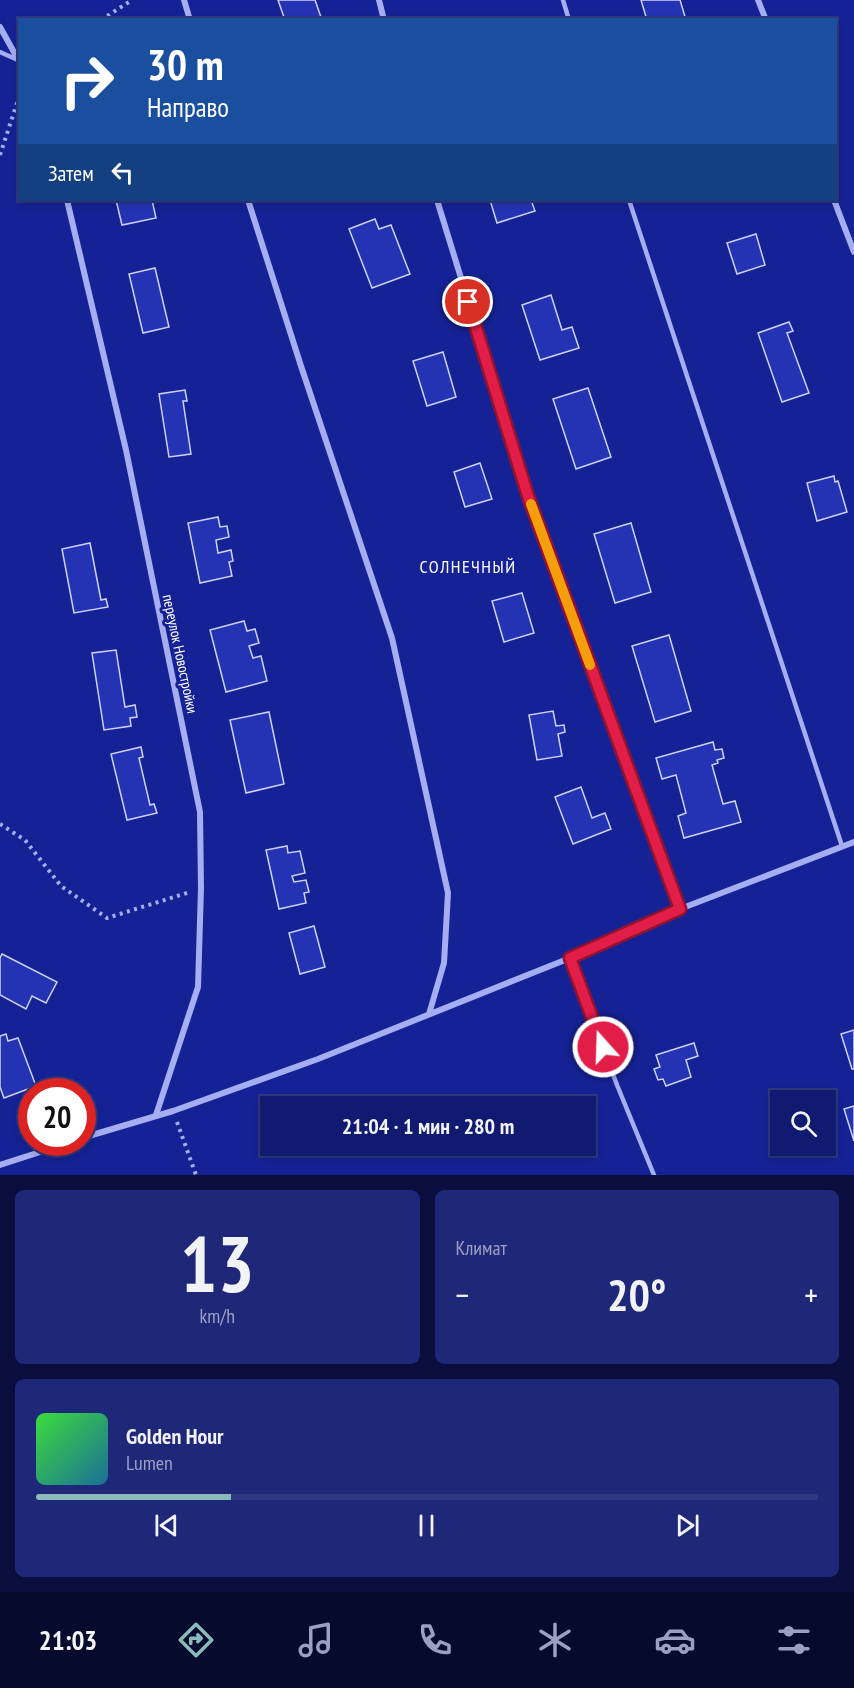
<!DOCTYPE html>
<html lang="ru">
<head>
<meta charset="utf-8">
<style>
  :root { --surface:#101a70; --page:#1e2778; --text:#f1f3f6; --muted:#9ca1c3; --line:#303883; --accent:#8bbbb9 }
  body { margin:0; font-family:"PT Sans Narrow",sans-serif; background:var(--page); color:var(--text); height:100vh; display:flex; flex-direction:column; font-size:22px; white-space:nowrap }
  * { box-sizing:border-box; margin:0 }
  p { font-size:20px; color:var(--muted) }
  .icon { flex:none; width:33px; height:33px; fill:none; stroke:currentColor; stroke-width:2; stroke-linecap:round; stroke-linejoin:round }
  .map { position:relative; height:1175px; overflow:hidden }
  .side { display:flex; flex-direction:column; gap:15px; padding:15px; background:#090e3e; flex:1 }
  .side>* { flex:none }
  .top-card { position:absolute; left:18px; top:18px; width:819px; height:183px; border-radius:0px; box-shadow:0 3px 9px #0003,0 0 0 2px var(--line); background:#1a4fa0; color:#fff; overflow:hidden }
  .fabs { position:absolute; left:770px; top:1090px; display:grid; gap:12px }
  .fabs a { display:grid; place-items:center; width:66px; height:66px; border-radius:0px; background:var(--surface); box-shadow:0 3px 9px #0003,0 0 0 2px var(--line); font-size:30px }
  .speed { position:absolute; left:18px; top:1078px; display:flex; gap:12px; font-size:30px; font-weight:700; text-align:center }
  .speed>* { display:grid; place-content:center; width:78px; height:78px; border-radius:50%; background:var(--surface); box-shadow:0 3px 9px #0003,0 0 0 2px var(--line); line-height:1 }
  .speed .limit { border:9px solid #d22; background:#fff; color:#111 }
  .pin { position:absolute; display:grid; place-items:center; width:51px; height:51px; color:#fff; margin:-26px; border:3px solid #fff; border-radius:50%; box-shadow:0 2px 6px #0007 }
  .me { position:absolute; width:66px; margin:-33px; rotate:340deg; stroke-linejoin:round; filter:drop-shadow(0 0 4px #0008) }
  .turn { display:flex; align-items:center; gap:21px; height:126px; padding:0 30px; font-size:27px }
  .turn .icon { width:78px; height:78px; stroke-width:2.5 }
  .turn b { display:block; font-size:42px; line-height:51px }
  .then { display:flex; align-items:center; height:57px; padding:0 30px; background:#0003; gap:12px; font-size:22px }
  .big { font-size:45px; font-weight:700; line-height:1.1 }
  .side .widget { flex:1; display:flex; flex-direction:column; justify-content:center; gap:9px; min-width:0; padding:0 21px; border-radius:9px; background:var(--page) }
  .side .dial { align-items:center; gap:0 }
  .dial b { font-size:78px; line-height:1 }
  .song { display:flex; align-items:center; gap:18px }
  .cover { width:72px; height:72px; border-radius:9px; background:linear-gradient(135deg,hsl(120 70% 55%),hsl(200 70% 35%)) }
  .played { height:6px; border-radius:3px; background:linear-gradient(90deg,var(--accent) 25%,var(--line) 25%) }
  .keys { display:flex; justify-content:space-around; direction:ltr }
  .heat { display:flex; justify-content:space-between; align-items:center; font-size:33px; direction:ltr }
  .side .tiles { flex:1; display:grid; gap:15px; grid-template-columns:1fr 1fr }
  .widget:last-child { grid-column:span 2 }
  .trip { position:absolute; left:260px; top:1096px; width:336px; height:60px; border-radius:0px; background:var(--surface); box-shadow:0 3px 9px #0003,0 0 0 2px var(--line); font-weight:700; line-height:60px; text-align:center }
  .tabs { display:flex; height:96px; justify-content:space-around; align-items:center; background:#060a2d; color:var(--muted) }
  .tabs .icon { width:42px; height:42px }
  .tabs .selected { color:var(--accent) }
  .tabs b { font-size:27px; color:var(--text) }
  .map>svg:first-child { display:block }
</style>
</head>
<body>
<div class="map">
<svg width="854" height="1175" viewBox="0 0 854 1175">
  <rect width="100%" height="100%" fill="#152295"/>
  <g fill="#2333b4" stroke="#cdd2fc" stroke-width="1.5">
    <path d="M 278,0 L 315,0 L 322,20 L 285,20 Z"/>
    <path d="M 641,0 L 680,0 L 686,20 L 647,20 Z"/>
    <path d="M 116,200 L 152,200 L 156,218 L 122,225 Z"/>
    <path d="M 490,200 L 531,200 L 535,211 L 497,223 Z"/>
    <path d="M 375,219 L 379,229 L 391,225 L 410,274 L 372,288 L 349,229 Z"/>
    <path d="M 756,234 L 765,265 L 737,274 L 727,243 Z"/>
    <path d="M 155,268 L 169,327 L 143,333 L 129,274 Z"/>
    <path d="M 551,295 L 562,330 L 572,327 L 579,348 L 540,360 L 522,305 Z"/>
    <path d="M 789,322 L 793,331 L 787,333 L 809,393 L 782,402 L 758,333 Z"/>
    <path d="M 443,352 L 456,397 L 427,406 L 413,361 Z"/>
    <path d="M 588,388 L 611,457 L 576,469 L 553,399 Z"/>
    <path d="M 185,390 L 187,401 L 183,401 L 191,454 L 169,457 L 159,394 Z"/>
    <path d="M 480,463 L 492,499 L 465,507 L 454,472 Z"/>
    <path d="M 834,476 L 835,482 L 838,481 L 847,512 L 817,521 L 807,483 Z"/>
    <path d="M 218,517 L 220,527 L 227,526 L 229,537 L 216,540 L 218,553 L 231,550 L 233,561 L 229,562 L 232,576 L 200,583 L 188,523 Z"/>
    <path d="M 631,523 L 651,592 L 615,603 L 594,534 Z"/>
    <path d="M 90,543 L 101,600 L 106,599 L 108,607 L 74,613 L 62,549 Z"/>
    <path d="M 522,593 L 534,633 L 504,642 L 492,601 Z"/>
    <path d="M 244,621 L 247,631 L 255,629 L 259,643 L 249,646 L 253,658 L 261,656 L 267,681 L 226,692 L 210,630 Z"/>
    <path d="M 669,635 L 691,711 L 655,722 L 632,646 Z"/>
    <path d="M 116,650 L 125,707 L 135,705 L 137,717 L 130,718 L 131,726 L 104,730 L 92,653 Z"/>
    <path d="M 553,711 L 556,726 L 564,725 L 565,732 L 558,734 L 562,756 L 537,760 L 529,715 Z"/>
    <path d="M 269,712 L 284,784 L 246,793 L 230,720 Z"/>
    <path d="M 713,742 L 715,750 L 722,749 L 724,758 L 717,760 L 718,763 L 712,765 L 723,804 L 735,801 L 741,822 L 684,838 L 678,816 L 686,813 L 676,775 L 662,779 L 656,758 Z"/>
    <path d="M 141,747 L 143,757 L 139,758 L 150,805 L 154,804 L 157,813 L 127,820 L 111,754 Z"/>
    <path d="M 581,787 L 592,818 L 605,813 L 611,829 L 573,844 L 555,797 Z"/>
    <path d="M 287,846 L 288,853 L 300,851 L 305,873 L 292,876 L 294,882 L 306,880 L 309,892 L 304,893 L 306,903 L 279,909 L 266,850 Z"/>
    <path d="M 314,926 L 325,967 L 300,974 L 289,933 Z"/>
    <path d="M 2,954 L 57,982 L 46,1003 L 32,996 L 26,1009 L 0,995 L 0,958 Z"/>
    <path d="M 854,1030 L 854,1069 L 852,1069 L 841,1034 Z"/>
    <path d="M 6,1034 L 8,1041 L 18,1038 L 36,1086 L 4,1098 L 0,1087 L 0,1036 Z"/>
    <path d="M 694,1043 L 698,1056 L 686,1060 L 691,1077 L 666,1086 L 663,1079 L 658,1080 L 654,1069 L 660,1067 L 656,1055 Z"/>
    <path d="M 854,1106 L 854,1141 L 844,1109 Z"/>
  </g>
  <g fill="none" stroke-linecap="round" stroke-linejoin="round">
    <g stroke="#a6aef2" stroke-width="4" stroke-dasharray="3 4.5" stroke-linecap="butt">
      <path d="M 101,20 L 132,0"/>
      <path d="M 0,155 L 20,94"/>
      <path d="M 0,824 L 25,840 L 61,886 L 107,918 L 190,892"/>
      <path d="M 177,1122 L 196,1175"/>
    </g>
    <g stroke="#a6aef2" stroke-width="4.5">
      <path d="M 563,0 L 569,20"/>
      <path d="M 0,52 L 18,60"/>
      <path d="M 629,200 L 842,846"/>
      <path d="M 570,958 L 617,1085 L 654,1175"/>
    </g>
    <g stroke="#a6aef2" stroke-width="6">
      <path d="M 184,0 L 190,20"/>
      <path d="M 379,0 L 384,20"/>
      <path d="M 758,0 L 766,20"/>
      <path d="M 0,27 L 20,63"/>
      <path d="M 67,200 L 126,450 L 200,812 L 201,888 L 198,987 L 156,1115"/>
      <path d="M 248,200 L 301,366 L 392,638 L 448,893 L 444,963 L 429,1014"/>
      <path d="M 437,200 L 528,496 L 680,909"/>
      <path d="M 834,200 L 854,252"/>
      <path d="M 82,1138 L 173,1111 L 318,1059 L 570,958 L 680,909 L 854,842"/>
      <path d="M 0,1165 L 68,1143"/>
    </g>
  </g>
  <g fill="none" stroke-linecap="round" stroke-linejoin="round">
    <defs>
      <path id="route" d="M 468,302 L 528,496 L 680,909 L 570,958 L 603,1047"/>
    </defs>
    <use href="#route" stroke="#92132f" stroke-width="15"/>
    <use href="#route" stroke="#e11d48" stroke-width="10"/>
    <path stroke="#f59e0b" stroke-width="10" d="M 531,504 L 590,665"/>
  </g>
  <g text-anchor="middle" stroke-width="6" stroke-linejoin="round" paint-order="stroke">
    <g font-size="15" fill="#fff" stroke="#152295">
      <text transform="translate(180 654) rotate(78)" y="5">переулок Новостройки</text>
    </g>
    <g font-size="18" letter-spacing="1.5" fill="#fff" stroke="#152295">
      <text x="468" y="573">СОЛНЕЧНЫЙ</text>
    </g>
  </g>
</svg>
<div class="fabs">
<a><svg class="icon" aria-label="search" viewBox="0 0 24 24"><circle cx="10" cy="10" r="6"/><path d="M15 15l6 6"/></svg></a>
</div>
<div class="speed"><div class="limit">20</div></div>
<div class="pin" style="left:468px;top:302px;background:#d93025"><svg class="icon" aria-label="arrive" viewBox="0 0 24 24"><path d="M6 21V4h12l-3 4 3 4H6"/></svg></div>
<svg class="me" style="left:603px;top:1047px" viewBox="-20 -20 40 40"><circle r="17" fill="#e11d48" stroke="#fff" stroke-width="3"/><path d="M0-11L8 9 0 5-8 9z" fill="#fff"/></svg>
<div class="trip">21:04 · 1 мин · 280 m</div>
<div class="top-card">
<div class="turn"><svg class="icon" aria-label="right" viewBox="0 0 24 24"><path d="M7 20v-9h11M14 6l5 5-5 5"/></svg><div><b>30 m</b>Направо</div></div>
<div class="then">Затем<svg class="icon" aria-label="left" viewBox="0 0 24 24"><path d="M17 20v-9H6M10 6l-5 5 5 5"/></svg></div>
</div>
</div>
<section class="side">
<div class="tiles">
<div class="widget dial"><b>13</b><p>km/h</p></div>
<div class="widget"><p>Климат</p>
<div class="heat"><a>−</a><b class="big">20°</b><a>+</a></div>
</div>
<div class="widget">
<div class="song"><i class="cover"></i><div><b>Golden Hour</b><p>Lumen</p></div></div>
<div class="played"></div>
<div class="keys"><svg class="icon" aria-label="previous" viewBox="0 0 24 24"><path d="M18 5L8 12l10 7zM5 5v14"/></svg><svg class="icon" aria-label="pause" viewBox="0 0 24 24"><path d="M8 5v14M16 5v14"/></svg><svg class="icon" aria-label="next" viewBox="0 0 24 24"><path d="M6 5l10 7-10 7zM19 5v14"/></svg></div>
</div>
</div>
</section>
<nav class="tabs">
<b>21:03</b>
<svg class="icon selected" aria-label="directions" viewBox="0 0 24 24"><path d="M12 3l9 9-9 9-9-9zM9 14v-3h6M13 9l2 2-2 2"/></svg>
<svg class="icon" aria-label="music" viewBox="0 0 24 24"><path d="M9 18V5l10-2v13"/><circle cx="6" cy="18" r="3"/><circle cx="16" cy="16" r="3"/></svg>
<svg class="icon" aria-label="phone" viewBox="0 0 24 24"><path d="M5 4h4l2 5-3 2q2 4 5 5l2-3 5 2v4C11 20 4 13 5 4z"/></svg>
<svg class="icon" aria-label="climate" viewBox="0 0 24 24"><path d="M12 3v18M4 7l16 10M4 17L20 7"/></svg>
<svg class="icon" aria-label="car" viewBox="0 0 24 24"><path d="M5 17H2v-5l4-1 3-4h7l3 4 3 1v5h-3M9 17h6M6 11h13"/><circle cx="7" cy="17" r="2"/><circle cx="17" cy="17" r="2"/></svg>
<svg class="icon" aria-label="filters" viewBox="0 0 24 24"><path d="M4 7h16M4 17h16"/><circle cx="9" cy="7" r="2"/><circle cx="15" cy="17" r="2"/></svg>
</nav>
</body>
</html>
